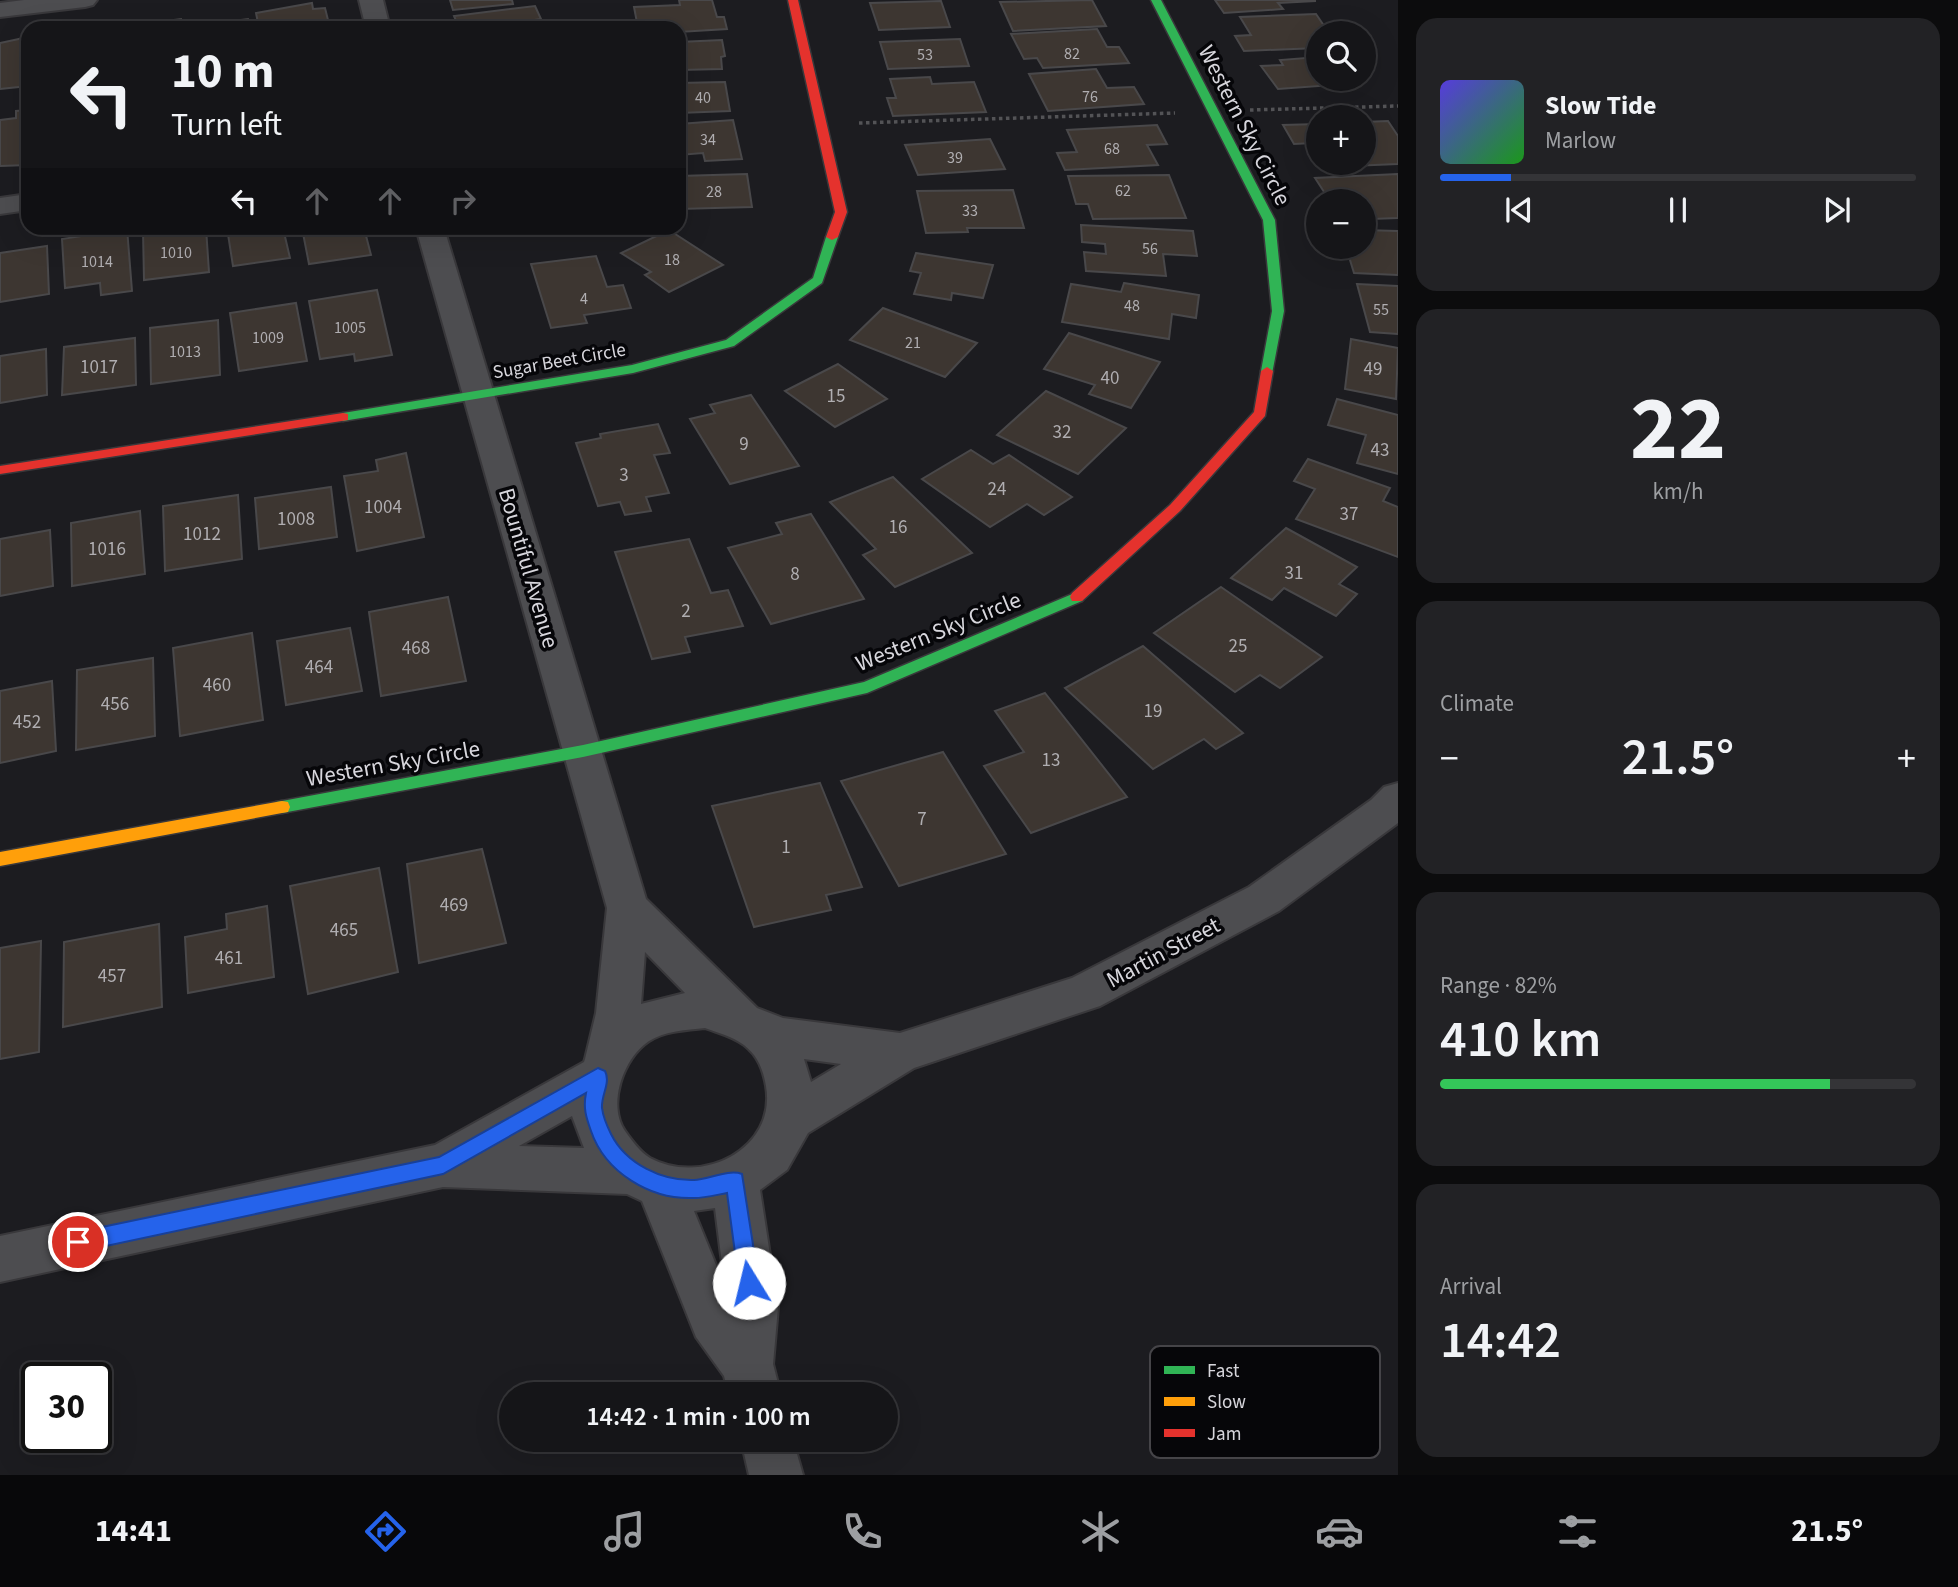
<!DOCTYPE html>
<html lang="en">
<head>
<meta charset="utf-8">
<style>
  :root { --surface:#151518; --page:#222225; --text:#f1f3f6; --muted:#9d9fa2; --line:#343437; --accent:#2563eb }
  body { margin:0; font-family:"Source Sans 3",sans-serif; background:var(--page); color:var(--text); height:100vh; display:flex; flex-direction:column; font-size:26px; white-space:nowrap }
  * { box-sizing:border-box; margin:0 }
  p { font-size:23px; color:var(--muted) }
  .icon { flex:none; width:38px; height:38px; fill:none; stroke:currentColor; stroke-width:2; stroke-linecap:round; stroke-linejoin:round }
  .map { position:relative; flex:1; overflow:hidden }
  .side { display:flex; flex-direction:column; gap:18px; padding:18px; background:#0c0c0d; width:560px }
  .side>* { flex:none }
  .top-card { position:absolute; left:21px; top:21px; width:665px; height:214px; border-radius:21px; box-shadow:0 7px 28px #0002,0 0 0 2px var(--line); background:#151518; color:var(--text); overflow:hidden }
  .fabs { position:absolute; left:1306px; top:21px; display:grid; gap:14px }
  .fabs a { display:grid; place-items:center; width:70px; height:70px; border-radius:50%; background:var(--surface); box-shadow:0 7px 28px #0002,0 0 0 2px var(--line); font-size:35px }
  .speed { position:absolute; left:21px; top:1362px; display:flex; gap:14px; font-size:35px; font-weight:700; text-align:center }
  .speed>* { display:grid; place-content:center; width:91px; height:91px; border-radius:50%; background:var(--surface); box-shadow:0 7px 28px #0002,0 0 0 2px var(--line); line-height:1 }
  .speed .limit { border:4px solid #111; border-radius:10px; background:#fff; color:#111 }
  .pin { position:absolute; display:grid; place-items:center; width:60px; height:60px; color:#fff; margin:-30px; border:4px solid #fff; border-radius:50%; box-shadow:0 2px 7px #0007 }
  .me { position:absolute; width:77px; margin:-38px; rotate:351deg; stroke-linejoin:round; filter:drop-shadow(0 0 5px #0008) }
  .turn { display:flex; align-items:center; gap:24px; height:147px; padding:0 35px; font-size:32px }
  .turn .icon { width:91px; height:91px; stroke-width:2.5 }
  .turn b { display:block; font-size:49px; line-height:60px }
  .lanes { display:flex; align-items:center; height:66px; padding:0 35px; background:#0003; justify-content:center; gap:35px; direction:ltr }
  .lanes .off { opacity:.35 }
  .big { font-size:52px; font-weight:600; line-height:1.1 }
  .side .card { flex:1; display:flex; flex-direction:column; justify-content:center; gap:10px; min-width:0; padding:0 24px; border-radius:21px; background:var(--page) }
  .side .dial { align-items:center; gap:0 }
  .dial b { font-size:91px; line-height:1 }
  .song { display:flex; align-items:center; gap:21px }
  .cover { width:84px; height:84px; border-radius:10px; background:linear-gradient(135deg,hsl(250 70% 55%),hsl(120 70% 35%)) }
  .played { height:7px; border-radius:4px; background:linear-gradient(90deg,var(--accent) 15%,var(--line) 15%) }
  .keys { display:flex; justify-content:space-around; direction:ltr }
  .heat { display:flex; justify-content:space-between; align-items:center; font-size:38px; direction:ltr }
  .charge { height:10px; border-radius:5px; background:linear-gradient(90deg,#34c759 82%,var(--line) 0) }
  .trip { position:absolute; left:499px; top:1382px; width:399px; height:70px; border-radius:35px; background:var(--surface); box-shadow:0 7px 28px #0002,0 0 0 2px var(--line); font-weight:600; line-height:70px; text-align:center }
  .tab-bar { display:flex; height:112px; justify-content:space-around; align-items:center; background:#08080a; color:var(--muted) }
  .tab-bar .icon { width:49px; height:49px }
  .tab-bar .active { color:var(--accent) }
  .tab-bar b { font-size:32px; color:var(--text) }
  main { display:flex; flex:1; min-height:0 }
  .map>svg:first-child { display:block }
</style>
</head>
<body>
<main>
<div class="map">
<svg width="1398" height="1475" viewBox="0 0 1398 1475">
  <rect width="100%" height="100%" fill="#1c1c20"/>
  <g fill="#3d3631" stroke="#49484a" stroke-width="2">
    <path d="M 450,0 L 512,0 L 513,4 L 453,10 Z"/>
    <path d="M 679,0 L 712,0 L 717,17 L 724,17 L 727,29 L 679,32 L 679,28 L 638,28 L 634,7 L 680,5 Z"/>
    <path d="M 1092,0 L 1106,26 L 1013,31 L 1000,2 Z"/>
    <path d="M 1215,0 L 1315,0 L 1315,1 L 1278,3 L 1283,9 L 1224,13 Z"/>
    <path d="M 941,1 L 950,27 L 879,30 L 870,3 Z"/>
    <path d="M 312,3 L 313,9 L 325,8 L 330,28 L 259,28 L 256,13 Z"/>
    <path d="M 535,6 L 541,19 L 521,22 L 523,28 L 459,28 L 454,16 Z"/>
    <path d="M 1316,14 L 1329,33 L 1318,33 L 1318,48 L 1244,51 L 1235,36 L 1251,35 L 1240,17 Z"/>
    <path d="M 181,19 L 182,28 L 124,26 Z"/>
    <path d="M 248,19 L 250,28 L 192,28 L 191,26 Z"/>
    <path d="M 1097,29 L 1107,47 L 1119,47 L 1129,63 L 1043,68 L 1037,58 L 1024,59 L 1011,34 Z"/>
    <path d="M 28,37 L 28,86 L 0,89 L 0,43 Z"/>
    <path d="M 960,39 L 969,66 L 888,69 L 880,42 Z"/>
    <path d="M 722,40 L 725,56 L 721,57 L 722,69 L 679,70 L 679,42 Z"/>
    <path d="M 1318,57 L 1318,79 L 1358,79 L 1361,83 L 1278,89 L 1261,66 L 1283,65 L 1280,60 Z"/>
    <path d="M 1096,69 L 1107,88 L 1134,87 L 1144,104 L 1048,111 L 1029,74 Z"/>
    <path d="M 930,77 L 932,84 L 974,82 L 986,112 L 893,116 L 887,98 L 896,98 L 890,79 Z"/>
    <path d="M 725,82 L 730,111 L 679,113 L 679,83 Z"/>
    <path d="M 28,110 L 28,165 L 0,166 L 0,120 L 16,118 L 16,111 Z"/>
    <path d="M 733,120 L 742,159 L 705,161 L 703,153 L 679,155 L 679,124 Z"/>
    <path d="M 1388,121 L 1398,136 L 1398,164 L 1327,167 L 1325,163 L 1363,163 L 1363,122 Z"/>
    <path d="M 1318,124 L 1318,151 L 1313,143 L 1294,144 L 1283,125 Z"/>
    <path d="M 1157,125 L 1167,144 L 1147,145 L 1158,165 L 1065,170 L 1057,153 L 1077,152 L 1067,130 Z"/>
    <path d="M 990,139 L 1005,169 L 918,175 L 905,145 Z"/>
    <path d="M 747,174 L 752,207 L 679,209 L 679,176 Z"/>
    <path d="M 1398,174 L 1398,218 L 1371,219 L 1363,207 L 1363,201 L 1357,197 L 1328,198 L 1315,178 Z"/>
    <path d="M 1169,175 L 1186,218 L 1093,219 L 1088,204 L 1076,204 L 1068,176 Z"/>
    <path d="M 1013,190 L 1024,228 L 967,228 L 968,232 L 926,233 L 917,191 Z"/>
    <path d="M 1081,225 L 1193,231 L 1197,256 L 1163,254 L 1166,276 L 1086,271 L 1084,252 L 1106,254 L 1105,244 L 1082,242 Z"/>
    <path d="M 110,228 L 127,228 L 132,291 L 101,295 L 100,283 L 65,288 L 62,239 L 95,234 L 95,230 Z"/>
    <path d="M 171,228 L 206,228 L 209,272 L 144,280 L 143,231 Z"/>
    <path d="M 227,228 L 283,228 L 290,258 L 233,266 Z"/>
    <path d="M 302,228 L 364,228 L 371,255 L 309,264 Z"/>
    <path d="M 669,230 L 723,265 L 669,292 L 645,275 L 651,272 L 621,253 Z"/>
    <path d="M 1363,230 L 1398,231 L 1398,275 L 1354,273 L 1346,247 L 1363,247 Z"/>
    <path d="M 47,246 L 49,294 L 0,302 L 0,253 Z"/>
    <path d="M 916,253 L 993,265 L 983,298 L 952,293 L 951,300 L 914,294 L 921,273 L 910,271 Z"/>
    <path d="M 596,256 L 607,287 L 623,285 L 631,308 L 584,315 L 587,323 L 551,328 L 531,264 Z"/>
    <path d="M 1124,283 L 1199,295 L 1196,318 L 1172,314 L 1169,339 L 1062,322 L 1071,284 L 1121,292 Z"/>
    <path d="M 1357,284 L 1398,286 L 1398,334 L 1370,332 Z"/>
    <path d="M 377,290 L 392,355 L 355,361 L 354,354 L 320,359 L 309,301 Z"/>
    <path d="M 296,303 L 307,361 L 239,371 L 230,313 Z"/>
    <path d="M 883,308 L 977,343 L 945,377 L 850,340 Z"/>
    <path d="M 218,320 L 220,375 L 151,384 L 150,328 Z"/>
    <path d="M 1069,333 L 1160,362 L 1131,408 L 1089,394 L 1095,385 L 1044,369 Z"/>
    <path d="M 135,338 L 136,385 L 62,395 L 64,347 Z"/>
    <path d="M 1351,339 L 1398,348 L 1396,399 L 1345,389 Z"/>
    <path d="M 46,349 L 47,395 L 0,403 L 0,356 Z"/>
    <path d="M 838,364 L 887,399 L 835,427 L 785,391 Z"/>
    <path d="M 1046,391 L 1126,428 L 1078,474 L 997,435 Z"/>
    <path d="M 751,395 L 799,466 L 730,484 L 690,419 L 715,413 L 710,405 Z"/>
    <path d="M 1337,399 L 1398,415 L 1398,474 L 1357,463 L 1366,435 L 1328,425 Z"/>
    <path d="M 658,424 L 670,453 L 654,455 L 669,493 L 646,497 L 651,511 L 625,515 L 620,502 L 598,506 L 576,443 L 601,438 L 600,434 Z"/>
    <path d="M 971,450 L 993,464 L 1009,455 L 1072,497 L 1044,515 L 1027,504 L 990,527 L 922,479 Z"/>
    <path d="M 406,453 L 424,537 L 357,551 L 344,476 L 378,471 L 376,460 Z"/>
    <path d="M 1308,459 L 1390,488 L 1383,501 L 1398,507 L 1398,557 L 1296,519 L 1315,489 L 1294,481 Z"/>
    <path d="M 893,477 L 972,553 L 895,587 L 863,555 L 876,549 L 830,502 Z"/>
    <path d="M 331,487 L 337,537 L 259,549 L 255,498 Z"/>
    <path d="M 238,495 L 242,559 L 165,571 L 163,506 Z"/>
    <path d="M 140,511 L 145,574 L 72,586 L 71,523 Z"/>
    <path d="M 811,514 L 864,599 L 771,624 L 728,548 L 782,534 L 776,523 Z"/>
    <path d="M 1286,528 L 1357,567 L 1339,584 L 1357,594 L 1336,616 L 1284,588 L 1272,600 L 1231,578 Z"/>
    <path d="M 50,530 L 53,586 L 0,596 L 0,539 Z"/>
    <path d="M 689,539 L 711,593 L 728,590 L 743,626 L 685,637 L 690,652 L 652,659 L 615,552 Z"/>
    <path d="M 1221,587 L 1322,657 L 1280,688 L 1260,675 L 1235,692 L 1154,633 Z"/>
    <path d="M 448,597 L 466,681 L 381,696 L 369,612 Z"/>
    <path d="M 350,628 L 362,691 L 286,705 L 277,641 Z"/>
    <path d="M 252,633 L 263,720 L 180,736 L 173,648 Z"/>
    <path d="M 1143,646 L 1243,733 L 1216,749 L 1204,739 L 1153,769 L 1065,688 Z"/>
    <path d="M 153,658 L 155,736 L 76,750 L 77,670 Z"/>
    <path d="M 52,681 L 56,751 L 0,763 L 0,691 Z"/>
    <path d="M 1045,693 L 1127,797 L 1031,833 L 984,766 L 1024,752 L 995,711 Z"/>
    <path d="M 943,752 L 1006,854 L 899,886 L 841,781 Z"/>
    <path d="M 820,783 L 862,887 L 826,895 L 831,910 L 754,927 L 712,806 Z"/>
    <path d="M 482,849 L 506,943 L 419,963 L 407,864 Z"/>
    <path d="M 379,868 L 398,972 L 308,994 L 290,886 Z"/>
    <path d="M 267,906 L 274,977 L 188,993 L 185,937 L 227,929 L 226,914 Z"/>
    <path d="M 159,924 L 162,1007 L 63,1027 L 64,942 Z"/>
    <path d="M 41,941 L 39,1052 L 0,1059 L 0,948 Z"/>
  </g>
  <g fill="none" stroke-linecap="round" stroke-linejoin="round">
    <defs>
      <g id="street">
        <path d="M 24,0 L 97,0 L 93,5 L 85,7 L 0,17 L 0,3 Z"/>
        <path d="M 359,0 L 383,0 L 390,28 L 366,28 Z"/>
        <path d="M 28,194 L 28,210 L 0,214 L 0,198 Z"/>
        <path d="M 416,228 L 444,228 L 646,899 L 757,1008 L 783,1018 L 900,1033 L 1072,978 L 1249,887 L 1371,800 L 1384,787 L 1398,783 L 1398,823 L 1279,911 L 1100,1006 L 914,1068 L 808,1133 L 787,1170 L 760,1190 L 778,1307 L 773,1364 L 781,1395 L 729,1395 L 724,1376 L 696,1337 L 642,1201 L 627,1194 L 443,1187 L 0,1282 L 0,1236 L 435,1145 L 584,1062 L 585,1059 L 596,1013 L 607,908 ZM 645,952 L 685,993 L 641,1004 ZM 705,1028 C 718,1033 732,1036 744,1045 C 758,1056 763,1069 766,1086 C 777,1149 702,1186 650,1158 C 640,1152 632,1141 625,1131 C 607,1105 623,1058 649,1041 C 665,1031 686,1030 705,1028 ZM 804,1059 L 841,1064 L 811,1082 ZM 572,1116 L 584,1148 L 519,1146 ZM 715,1208 L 725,1287 L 694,1211 Z"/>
        <path d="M 741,1440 L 793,1440 L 803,1475 L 749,1475 Z"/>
      </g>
      <g id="fast">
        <path d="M 1151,0 L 1161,0 L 1275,220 L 1284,311 L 1272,374 L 1267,375 L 1261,371 L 1272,311 L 1263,220 Z"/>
        <path d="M 832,234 L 838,237 L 822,283 L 734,346 L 633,373 L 343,421 L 336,417 L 343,413 L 632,365 L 726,340 L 813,278 L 826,237 Z"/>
        <path d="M 1077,592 L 1084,597 L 1082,601 L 867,693 L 583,757 L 282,813 L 276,812 L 274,807 L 276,802 L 282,801 L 583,745 L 864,682 Z"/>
      </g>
      <path id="slow" d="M 282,801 L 288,802 L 290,807 L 288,812 L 282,813 L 0,866 L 0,852 Z"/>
      <g id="jam">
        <path d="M 788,0 L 798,0 L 847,212 L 838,237 L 832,240 L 826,237 L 835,212 Z"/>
        <path d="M 1267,367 L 1273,371 L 1265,416 L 1180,511 L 1082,601 L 1072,601 L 1070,597 L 1072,593 L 1170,505 L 1254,412 L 1261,371 Z"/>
        <path d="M 343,413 L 348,414 L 348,420 L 0,474 L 0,466 Z"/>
      </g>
    </defs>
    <use href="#street" stroke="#39383b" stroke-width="4"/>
    <use href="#fast" stroke="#39383b" stroke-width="3"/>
    <use href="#slow" stroke="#39383b" stroke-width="3"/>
    <use href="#jam" stroke="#39383b" stroke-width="3"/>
    <g stroke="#535356" stroke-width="3.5" stroke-dasharray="3.5 3.5" stroke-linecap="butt">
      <path d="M 1250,110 L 1398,106"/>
      <path d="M 859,123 L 1175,113"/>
    </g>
    <use href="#street" fill="#4d4d50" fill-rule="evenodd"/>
    <use href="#fast" fill="#30b455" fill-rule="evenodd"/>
    <use href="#slow" fill="#ff9f0a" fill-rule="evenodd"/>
    <use href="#jam" fill="#e5322d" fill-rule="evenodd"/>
  </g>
  <path fill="#2563eb" stroke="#184099" stroke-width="2" d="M 598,1068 L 605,1071 C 611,1083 601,1095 602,1108 C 603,1116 608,1128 611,1134 C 626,1164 662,1181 694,1180 C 709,1179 729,1169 742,1174 L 759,1283 L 756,1290 L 749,1293 L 742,1290 L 739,1283 L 727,1193 C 716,1195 705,1198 694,1198 C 650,1200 605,1172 591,1131 C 586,1117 583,1108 586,1093 L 443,1174 L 78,1252 L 71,1249 L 68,1242 L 71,1235 L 78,1232 L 439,1157 Z"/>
  <g text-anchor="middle" stroke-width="7" stroke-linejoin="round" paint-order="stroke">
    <g font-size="16" fill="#b0aeb1">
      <text x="1072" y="59">82</text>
      <text x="925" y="60">53</text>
      <text x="1090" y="102">76</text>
      <text x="703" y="103">40</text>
      <text x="708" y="145">34</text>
      <text x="1112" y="154">68</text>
      <text x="955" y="163">39</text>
      <text x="1123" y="196">62</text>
      <text x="714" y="197">28</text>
      <text x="970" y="216">33</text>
      <text x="1150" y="254">56</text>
      <text x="176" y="258">1010</text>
      <text x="672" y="265">18</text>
      <text x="97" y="267">1014</text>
      <text x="584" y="304">4</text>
      <text x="1132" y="311">48</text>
      <text x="1381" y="315">55</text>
      <text x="350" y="333">1005</text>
      <text x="268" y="343">1009</text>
      <text x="913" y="348">21</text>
      <text x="185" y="357">1013</text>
    </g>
    <g font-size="19" fill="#d7d6dc" stroke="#060609">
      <text transform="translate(559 360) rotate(-10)" y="7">Sugar Beet Circle</text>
    </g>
    <g font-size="19" fill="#b0aeb1">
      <text x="99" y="373">1017</text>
      <text x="1373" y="375">49</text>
      <text x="1110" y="384">40</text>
      <text x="836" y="402">15</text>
      <text x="1062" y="438">32</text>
      <text x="744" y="450">9</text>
      <text x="1380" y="456">43</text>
      <text x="624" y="481">3</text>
      <text x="997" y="495">24</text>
      <text x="383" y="513">1004</text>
      <text x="1349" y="520">37</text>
      <text x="296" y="525">1008</text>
      <text x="898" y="533">16</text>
      <text x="202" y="540">1012</text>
      <text x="107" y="555">1016</text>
      <text x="1294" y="579">31</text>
      <text x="795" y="580">8</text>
      <text x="686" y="617">2</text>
      <text x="1238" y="652">25</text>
      <text x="416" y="654">468</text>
      <text x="319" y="673">464</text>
      <text x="217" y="691">460</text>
      <text x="115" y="710">456</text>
      <text x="1153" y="717">19</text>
      <text x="27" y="728">452</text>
      <text x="1051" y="766">13</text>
      <text x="922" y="825">7</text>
      <text x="786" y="853">1</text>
      <text x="454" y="911">469</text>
      <text x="344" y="936">465</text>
      <text x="229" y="964">461</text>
      <text x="112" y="982">457</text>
    </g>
    <g font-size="23" fill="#d7d6dc" stroke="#060609">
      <text transform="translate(1245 125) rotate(63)" y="8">Western Sky Circle</text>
      <text transform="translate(529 568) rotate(74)" y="8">Bountiful Avenue</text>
      <text transform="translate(938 631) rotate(-22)" y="8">Western Sky Circle</text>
      <text transform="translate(393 763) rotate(-10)" y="8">Western Sky Circle</text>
      <text transform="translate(1163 952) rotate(-28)" y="8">Martin Street</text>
    </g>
  </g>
  <rect x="1150" y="1346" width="230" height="112" rx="10" fill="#060609" stroke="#454448" stroke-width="2"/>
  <rect x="1164" y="1366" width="31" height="8" fill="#30b455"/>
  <rect x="1164" y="1397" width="31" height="9" fill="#ff9f0a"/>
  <rect x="1164" y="1429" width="31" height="8" fill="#e5322d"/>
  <g font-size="19" fill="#d7d6dc">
    <text x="1207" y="1377">Fast</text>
    <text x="1207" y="1408">Slow</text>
    <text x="1207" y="1440">Jam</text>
  </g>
</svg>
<div class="fabs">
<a><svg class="icon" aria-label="search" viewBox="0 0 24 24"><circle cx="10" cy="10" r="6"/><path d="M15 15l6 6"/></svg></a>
<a>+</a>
<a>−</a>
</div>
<div class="speed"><div class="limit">30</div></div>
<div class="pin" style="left:78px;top:1242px;background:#d93025"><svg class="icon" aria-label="arrive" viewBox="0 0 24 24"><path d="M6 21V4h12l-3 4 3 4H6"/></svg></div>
<svg class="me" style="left:749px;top:1283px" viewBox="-20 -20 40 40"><circle r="19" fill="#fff"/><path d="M0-13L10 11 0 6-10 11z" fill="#2563eb"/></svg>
<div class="trip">14:42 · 1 min · 100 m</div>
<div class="top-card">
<div class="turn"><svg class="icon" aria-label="left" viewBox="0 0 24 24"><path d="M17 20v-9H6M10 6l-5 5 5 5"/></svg><div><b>10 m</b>Turn left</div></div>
<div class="lanes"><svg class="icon" aria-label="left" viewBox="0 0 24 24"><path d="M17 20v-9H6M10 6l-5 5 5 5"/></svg><svg class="icon off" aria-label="ahead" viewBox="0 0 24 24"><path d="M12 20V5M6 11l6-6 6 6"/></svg><svg class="icon off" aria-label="ahead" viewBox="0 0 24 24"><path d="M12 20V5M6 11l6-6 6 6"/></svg><svg class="icon off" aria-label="right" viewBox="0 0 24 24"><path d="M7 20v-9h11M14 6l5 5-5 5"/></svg></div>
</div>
</div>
<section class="side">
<div class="card">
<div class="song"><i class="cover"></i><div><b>Slow Tide</b><p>Marlow</p></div></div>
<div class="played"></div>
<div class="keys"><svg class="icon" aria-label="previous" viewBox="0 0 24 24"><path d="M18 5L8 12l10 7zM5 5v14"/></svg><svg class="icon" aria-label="pause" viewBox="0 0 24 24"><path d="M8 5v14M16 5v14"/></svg><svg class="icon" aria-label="next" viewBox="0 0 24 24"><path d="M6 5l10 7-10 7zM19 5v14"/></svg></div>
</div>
<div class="card dial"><b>22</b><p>km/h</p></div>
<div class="card"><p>Climate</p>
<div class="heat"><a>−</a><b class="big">21.5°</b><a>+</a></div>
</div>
<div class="card"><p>Range · 82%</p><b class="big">410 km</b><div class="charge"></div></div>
<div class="card"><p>Arrival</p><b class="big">14:42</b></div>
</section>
</main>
<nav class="tab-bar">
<b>14:41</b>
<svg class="icon active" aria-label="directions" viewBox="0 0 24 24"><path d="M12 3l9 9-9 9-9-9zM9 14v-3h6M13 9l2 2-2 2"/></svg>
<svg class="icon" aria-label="music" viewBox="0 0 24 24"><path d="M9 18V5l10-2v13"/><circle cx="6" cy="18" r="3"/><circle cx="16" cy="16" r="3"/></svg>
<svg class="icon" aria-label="phone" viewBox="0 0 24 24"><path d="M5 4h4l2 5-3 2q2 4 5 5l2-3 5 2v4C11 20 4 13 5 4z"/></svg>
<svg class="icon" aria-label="climate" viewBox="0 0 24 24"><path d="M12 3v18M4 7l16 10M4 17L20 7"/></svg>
<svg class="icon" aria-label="car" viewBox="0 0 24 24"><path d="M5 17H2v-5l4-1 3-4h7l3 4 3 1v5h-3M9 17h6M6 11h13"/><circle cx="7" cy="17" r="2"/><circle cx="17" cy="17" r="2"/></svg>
<svg class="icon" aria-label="filters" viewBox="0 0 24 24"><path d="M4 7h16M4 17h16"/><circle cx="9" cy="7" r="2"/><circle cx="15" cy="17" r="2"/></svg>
<b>21.5°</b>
</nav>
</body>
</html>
